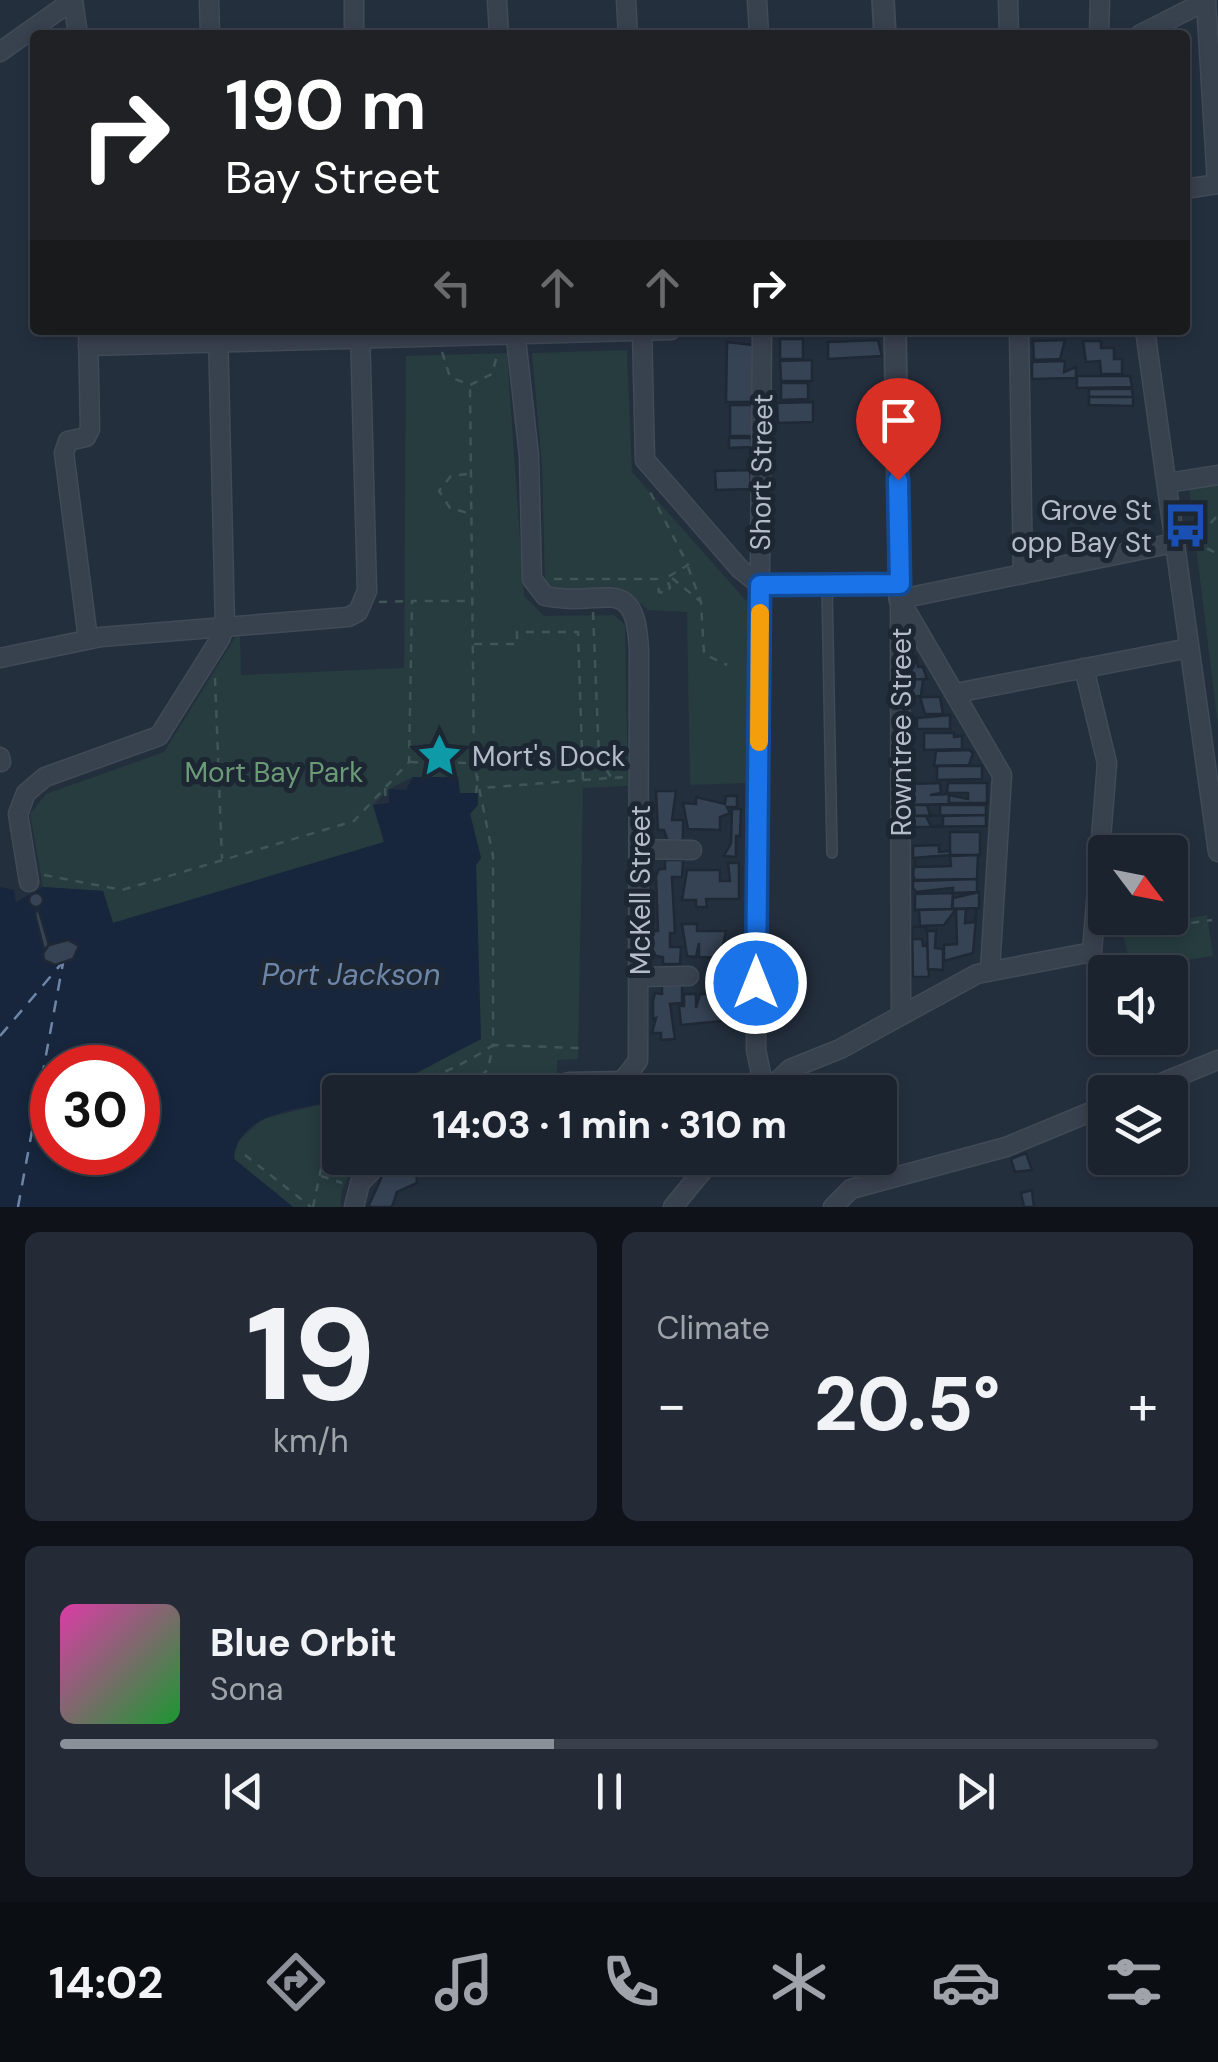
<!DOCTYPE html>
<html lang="en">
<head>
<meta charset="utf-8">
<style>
  :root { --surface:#1b232e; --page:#242b36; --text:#f1f3f6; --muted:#a0a4aa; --line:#39404a; --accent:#8c9099 }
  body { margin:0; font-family:"DM Sans",sans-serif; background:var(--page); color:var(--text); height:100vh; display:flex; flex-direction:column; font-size:38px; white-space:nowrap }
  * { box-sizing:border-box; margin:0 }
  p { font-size:32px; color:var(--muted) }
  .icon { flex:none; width:55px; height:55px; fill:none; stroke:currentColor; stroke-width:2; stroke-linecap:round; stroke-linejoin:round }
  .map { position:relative; height:1207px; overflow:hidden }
  .details { display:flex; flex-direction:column; gap:25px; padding:25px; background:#0f1319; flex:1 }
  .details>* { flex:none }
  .guide { position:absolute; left:30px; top:30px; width:1160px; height:305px; border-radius:10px; box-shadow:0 5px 15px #0003,0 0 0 2px var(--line); background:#202124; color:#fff; overflow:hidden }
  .needle { width:65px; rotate:122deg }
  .controls { position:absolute; left:1088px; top:835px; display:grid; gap:20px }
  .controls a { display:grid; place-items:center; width:100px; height:100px; border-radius:10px; background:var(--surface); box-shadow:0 5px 15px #0003,0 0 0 2px var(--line); font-size:50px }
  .speed { position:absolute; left:30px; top:1045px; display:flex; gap:20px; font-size:50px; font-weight:700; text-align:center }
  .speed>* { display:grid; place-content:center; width:130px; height:130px; border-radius:50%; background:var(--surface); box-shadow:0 5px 15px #0003,0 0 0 2px var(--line); line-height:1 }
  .speed .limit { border:15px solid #d22; background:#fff; color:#111 }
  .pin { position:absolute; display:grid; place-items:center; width:85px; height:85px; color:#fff; margin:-102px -42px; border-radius:50% 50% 50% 0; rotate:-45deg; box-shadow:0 0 10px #0007 }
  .pin .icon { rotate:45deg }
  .me { position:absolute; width:110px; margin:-55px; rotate:0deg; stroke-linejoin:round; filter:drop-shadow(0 0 8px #0008) }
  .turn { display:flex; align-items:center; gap:35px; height:210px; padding:0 30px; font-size:45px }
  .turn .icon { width:130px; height:130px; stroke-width:2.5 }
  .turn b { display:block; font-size:70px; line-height:85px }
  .lanes { display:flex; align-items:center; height:95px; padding:0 30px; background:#0003; justify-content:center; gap:50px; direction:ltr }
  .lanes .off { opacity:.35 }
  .big { font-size:75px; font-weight:800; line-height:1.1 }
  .details .card { flex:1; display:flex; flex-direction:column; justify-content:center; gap:15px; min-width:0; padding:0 35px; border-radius:15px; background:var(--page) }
  .details .dial { align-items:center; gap:0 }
  .dial b { font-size:130px; line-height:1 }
  .song { display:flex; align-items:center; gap:30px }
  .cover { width:120px; height:120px; border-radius:15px; background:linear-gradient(135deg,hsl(320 70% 55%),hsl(130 70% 35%)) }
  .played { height:10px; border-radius:5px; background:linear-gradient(90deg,var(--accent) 45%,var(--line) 45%) }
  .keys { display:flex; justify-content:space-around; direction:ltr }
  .heat { display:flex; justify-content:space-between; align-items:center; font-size:55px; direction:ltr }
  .details .tiles { flex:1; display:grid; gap:25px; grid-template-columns:1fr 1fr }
  .card:last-child { grid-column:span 2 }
  .trip { position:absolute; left:322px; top:1075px; width:575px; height:100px; border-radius:10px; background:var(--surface); box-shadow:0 5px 15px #0003,0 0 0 2px var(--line); font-weight:800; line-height:100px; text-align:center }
  .tab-bar { display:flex; height:160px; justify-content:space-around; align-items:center; background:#0b0e12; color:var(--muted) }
  .tab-bar .icon { width:70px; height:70px }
  .tab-bar .on { color:var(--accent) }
  .tab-bar b { font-size:45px; color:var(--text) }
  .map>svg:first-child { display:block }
</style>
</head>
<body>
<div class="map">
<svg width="1218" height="1207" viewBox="0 0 1218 1207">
  <rect width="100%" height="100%" fill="#242f3e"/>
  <g fill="#263c3f">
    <path d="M 627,350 L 632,472 L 750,605 L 749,783 L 690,785 L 687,612 L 648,610 L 625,590 L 555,589 L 545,581 L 542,466 L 532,353 Z"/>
    <path d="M 507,353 L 524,596 L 544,616 L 614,615 L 625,625 L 628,786 L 583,788 L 578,1059 L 557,1060 L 557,1077 L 519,1092 L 373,1092 L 480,1039 L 476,865 L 481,858 L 470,814 L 478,793 L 459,793 L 413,777 L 389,789 L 373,805 L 385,842 L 113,923 L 103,891 L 43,887 L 30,814 L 46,794 L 164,752 L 236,636 L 240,637 L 241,675 L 404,668 L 406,356 Z"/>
    <path d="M 1218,484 L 1218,726 L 1189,489 Z"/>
    <path d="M 1207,915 L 1213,956 L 1131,969 L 1122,929 Z"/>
    <path d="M 340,1100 L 340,1158 L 367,1158 C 350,1169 340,1186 341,1207 L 293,1207 L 234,1159 L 235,1144 L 262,1119 Z"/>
  </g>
  <path fill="#17263c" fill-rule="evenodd" d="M 413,777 L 458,777 L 460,793 L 478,793 L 478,805 L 470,814 L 481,858 L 476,865 L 481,1039 L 386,1089 L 340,1092 L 340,1100 C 303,1109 237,1111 234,1159 L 293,1207 L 0,1207 L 0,887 L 14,890 L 16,902 L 43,887 L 103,891 L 113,923 L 384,842 L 373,805 L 389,803 L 389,789 L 406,790 ZM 52,1068 L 138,1068 L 138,1152 L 52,1152 Z"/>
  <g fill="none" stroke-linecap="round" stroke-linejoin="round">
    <g stroke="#6d86a8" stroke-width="2.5" stroke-dasharray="12 10" stroke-linecap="butt">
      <path d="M 0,1036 L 62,963"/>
      <path d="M 18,1207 L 63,963"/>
    </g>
  </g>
  <g fill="#364354" stroke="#1f2835" stroke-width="2.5">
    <rect x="780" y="339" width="23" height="20"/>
    <path d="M 878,340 L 882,356 L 828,359 L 828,342 Z"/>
    <path d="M 1065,340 L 1060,359 L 1034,360 L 1033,341 Z"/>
    <path d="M 1083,341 L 1101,341 L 1101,348 L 1114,348 L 1114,359 L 1122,359 L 1122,374 L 1101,374 L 1100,361 L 1086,362 Z"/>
    <path d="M 727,342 L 753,345 L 753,402 L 726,402 Z"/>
    <path d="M 812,360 L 812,381 L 781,381 L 780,361 Z"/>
    <path d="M 1065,361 L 1064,372 L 1076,367 L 1076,378 L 1032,379 L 1032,362 Z"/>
    <path d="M 1077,376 L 1130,376 L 1132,387 L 1077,388 Z"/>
    <path d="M 781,383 L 808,383 L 808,399 L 781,400 Z"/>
    <path d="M 1089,389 L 1132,389 L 1133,397 L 1089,397 Z"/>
    <path d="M 1089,397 L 1133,397 L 1133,406 L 1089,405 Z"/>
    <path d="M 813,402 L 813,422 L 778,423 L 777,403 Z"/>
    <path d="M 877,403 L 877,423 L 859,423 L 859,404 Z"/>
    <path d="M 730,405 L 752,405 L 753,436 L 730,436 Z"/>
    <path d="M 874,425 L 876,444 L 861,445 L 859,426 Z"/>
    <path d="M 729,438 L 751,438 L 752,447 L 729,448 Z"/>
    <path d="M 750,470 L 751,489 L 716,490 L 715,471 Z"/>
    <path d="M 916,656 L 918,667 L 923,667 L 927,679 L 908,680 L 908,659 Z"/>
    <path d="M 923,679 L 921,696 L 910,697 L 909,680 Z"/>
    <path d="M 920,697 L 940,697 L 943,714 L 925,714 Z"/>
    <path d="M 950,715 L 950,729 L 917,729 L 917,718 Z"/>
    <path d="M 924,733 L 954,733 L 954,737 L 962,736 L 962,749 L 924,750 Z"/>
    <path d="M 969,750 L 973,753 L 969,765 L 934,766 L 936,751 Z"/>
    <path d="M 937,766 L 982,766 L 982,779 L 937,780 Z"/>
    <path d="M 940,783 L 941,793 L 930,795 L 949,794 L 949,804 L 910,805 L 909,784 Z"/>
    <path d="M 948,783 L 987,783 L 987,803 L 949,803 L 949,795 L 968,799 L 968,793 L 947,793 Z"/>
    <path d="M 656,791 L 676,791 L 672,820 L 683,820 L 683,839 L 677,842 L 668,842 L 664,830 L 658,830 Z"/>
    <path d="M 726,796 L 737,796 L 737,807 L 727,807 L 730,813 L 720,817 L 720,830 L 688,829 L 683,803 L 696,804 L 696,797 L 725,804 Z"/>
    <path d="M 911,805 L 927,805 L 930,815 L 940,815 L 940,805 L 986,805 L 986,815 L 911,816 Z"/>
    <path d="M 732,809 L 741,809 L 740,836 L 736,836 L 736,857 L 724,856 L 731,843 Z"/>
    <path d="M 986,815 L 986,826 L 911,827 L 911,816 L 931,816 L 927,818 L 931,826 L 943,826 L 943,816 Z"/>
    <rect x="950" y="832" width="30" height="23"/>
    <path d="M 939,845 L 939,852 L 950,851 L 950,855 L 913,858 L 913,846 Z"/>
    <path d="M 978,855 L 977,879 L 915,880 L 913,875 L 915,858 L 916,867 L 951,866 L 950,856 Z"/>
    <path d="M 665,860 L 683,860 L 682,877 L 672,877 L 675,933 L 670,933 L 670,947 L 681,947 L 680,964 L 663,964 L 663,957 L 656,956 L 652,949 L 652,931 L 658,931 L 656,876 L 659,869 L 665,869 Z"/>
    <path d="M 728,863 L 739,863 L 739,899 L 706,899 L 707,907 L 696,907 L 696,900 L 682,900 L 687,870 L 720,870 L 720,881 L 730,881 Z"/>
    <path d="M 977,879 L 977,892 L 953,893 L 953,888 L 916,892 L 913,888 L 913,881 Z"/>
    <path d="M 979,892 L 979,908 L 952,909 L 953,898 Z"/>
    <circle cx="36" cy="900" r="7"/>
    <path d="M 953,893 L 952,909 L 915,910 L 915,894 Z"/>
    <path d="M 38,908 L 49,945 L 44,950 L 35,914 Z"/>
    <path d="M 977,908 L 973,953 L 944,961 L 944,945 L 957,944 L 956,909 L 966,909 L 965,923 L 974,922 Z"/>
    <path d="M 956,909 L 944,925 L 920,926 L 919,910 Z"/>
    <path d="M 682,924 L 697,924 L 697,931 L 726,931 L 720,958 L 699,957 L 699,943 L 696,957 L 687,956 Z"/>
    <path d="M 927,926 L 926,931 L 926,927 L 912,927 L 912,939 L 922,939 L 923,946 L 928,946 L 929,977 L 913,977 L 912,927 Z"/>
    <path d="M 927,931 L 936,931 L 935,948 L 943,949 L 943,970 L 928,969 Z"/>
    <path d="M 68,940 L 79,946 L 73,959 L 55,965 L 44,960 L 43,953 L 49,945 Z"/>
    <path d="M 727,941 L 743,943 L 744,959 L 742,965 L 736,965 L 735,980 L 724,979 L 725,964 L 732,964 L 732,956 L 727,956 Z"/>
    <path d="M 662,985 L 682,985 L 682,1003 L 670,1004 L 675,1039 L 661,1040 L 661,1033 L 652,1033 L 656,1018 L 653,1019 L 653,1001 L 655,993 L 662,994 Z"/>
    <path d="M 684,994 L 696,994 L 696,1008 L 700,994 L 717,994 L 722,1021 L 681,1025 L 679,1006 L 684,1006 Z"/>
    <path d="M 1026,1153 L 1032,1170 L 1015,1172 L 1011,1159 Z"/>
    <path d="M 415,1160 L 417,1183 L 397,1192 L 392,1207 L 368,1207 L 384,1172 Z"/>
    <path d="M 1032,1190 L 1034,1207 L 1024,1207 L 1021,1193 Z"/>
  </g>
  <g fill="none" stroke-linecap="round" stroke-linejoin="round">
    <defs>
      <path id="service" d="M 827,585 L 832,853"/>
      <g id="minor">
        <path d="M 73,0 L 78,35"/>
        <path d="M 209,0 L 210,35"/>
        <path d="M 354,0 L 354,35"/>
        <path d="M 497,0 L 499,35"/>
        <path d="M 626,0 L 628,35"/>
        <path d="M 757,0 L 759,35"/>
        <path d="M 1008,0 L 1009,35"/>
        <path d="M 1206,0 L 1217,184"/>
        <path d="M 1099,35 L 1100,0"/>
        <path d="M 1139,35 L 1206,1"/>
        <path d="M 0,52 L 73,0"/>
        <path d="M 1185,189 L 1218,184"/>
        <path d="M 88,330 L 90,429 L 86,437 L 68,441 L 64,453 L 88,639"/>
        <path d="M 515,330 L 529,456 L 532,579 L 545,596 C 603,609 636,569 639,652 L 638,1061 L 622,1081 L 569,1082 L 539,1092"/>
        <path d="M 642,330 L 645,460 L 740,569 L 760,585 L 900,584"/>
        <path d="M 762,330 L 756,1050 L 765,1092"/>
        <path d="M 1019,330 L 1023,574"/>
        <path d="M 1145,330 L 1218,852"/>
        <path d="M 88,346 L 671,330"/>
        <path d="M 1167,483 L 1218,475"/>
        <path d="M 900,599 L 901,1013"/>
        <path d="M 900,599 L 1174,543"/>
        <path d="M 900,600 L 1002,775 L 990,970"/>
        <path d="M 0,658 L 101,637 L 348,617 L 358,612 L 367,591 L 360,330"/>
        <path d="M 956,693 L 1189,648"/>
        <path d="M 0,757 L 1,762"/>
        <path d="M 640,849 L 692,850"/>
        <path d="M 29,882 L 18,814 L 26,793 L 45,777 L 159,736 L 220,639 L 225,626 L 218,330"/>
        <path d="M 640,977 L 689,976"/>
        <path d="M 766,1092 L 790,1069 L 840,1049 L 977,974 L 1092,952 L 1107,763 L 1084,668"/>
        <path d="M 1139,1092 L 1218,1060"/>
        <path d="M 354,1207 L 360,1183 L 384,1158"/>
        <path d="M 673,1207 L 713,1158"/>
        <path d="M 833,1207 L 851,1189 L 1006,1147 L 1105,1106"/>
      </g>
      <g id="tertiary">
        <path d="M 883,0 L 885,35"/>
        <path d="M 895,330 L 900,599"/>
      </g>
    </defs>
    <use href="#service" stroke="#414a57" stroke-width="12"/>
    <use href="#minor" stroke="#414a57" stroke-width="21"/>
    <use href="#tertiary" stroke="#414a57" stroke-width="24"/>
    <g stroke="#3f5557" stroke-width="2.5" stroke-dasharray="8 8" stroke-linecap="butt">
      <path d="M 442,352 L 450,377 L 470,385 L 492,374 L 498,352"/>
      <path d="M 467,474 L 451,476 L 439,491 L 450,508 L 468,513"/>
      <path d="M 1200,535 L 1218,515"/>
      <path d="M 1193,541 L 1218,554"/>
      <path d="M 688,567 L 701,602 L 704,654 L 727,665"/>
      <path d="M 672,578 L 700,601"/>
      <path d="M 554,579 L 657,579 L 659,592 L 667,593 L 670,587 L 666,578 L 688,565 L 649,490"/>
      <path d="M 379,602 L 411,601"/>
      <path d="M 593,612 L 599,758 L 611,777"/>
      <path d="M 474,644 L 517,644 L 517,632 L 578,632 L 583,780 L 482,788"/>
      <path d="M 215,678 L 222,859"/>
      <path d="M 410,762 L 472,763"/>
      <path d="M 583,780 L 625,777"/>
      <path d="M 385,788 L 386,804"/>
      <path d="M 476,793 L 478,776"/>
      <path d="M 44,875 L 122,890 L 354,821 L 409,762 L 412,601 L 471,601"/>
      <path d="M 1112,934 L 1212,920"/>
      <path d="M 407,1091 L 468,1090 L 488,1069 L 493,1045 L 579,1048"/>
      <path d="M 402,1092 C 433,1076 465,1065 493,1045 L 493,856 L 474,763 L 470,385"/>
      <path d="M 245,1155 L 311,1207"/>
      <path d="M 321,1176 L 342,1183"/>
      <path d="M 313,1207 L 321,1169 L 340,1142"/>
    </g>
    <use href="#service" stroke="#38414e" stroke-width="9"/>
    <use href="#minor" stroke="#38414e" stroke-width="18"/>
    <use href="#tertiary" stroke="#38414e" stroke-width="20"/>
  </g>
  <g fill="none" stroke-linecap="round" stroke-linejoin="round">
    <defs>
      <path id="route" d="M 756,983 L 760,585 L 900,584 L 898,480"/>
    </defs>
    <use href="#route" stroke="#114b97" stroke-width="25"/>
    <use href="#route" stroke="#1a73e8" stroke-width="18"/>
    <path stroke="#f59e0b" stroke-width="18" d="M 759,742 L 760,613"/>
  </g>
  <defs>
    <symbol id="bus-bare" viewBox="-9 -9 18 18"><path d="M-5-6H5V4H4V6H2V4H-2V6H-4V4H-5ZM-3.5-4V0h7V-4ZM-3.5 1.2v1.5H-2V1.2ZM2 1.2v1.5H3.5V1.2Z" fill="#1a4fb4" stroke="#1d2633" stroke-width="2.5" paint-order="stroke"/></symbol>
    <symbol id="sight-bare" viewBox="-9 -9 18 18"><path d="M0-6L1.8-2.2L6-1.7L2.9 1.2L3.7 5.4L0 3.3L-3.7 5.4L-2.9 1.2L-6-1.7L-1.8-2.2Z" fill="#0f9aa8" stroke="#1d2633" stroke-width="2.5" paint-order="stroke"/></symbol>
  </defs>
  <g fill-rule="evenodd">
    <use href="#bus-bare" x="1154" y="494" width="63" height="63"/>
    <use href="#sight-bare" x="408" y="724" width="63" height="63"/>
  </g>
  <g text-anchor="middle" stroke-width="10" stroke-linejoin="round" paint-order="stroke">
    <g font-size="28" fill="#b4bcc9" stroke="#1d2633">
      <text transform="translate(761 472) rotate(-89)" y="10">Short Street</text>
      <text transform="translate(901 732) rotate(-90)" y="10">Rowntree Street</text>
      <text transform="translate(640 890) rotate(-90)" y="10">McKell Street</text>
    </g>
    <g font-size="28" fill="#b4bcc9" stroke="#1d2633" text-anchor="end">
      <text x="1152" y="520">Grove St<tspan x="1152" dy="32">opp Bay St</tspan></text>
      <text x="472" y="766" text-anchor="start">Mort's Dock</text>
    </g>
    <g font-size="28" fill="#6b9a76" stroke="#1d2633">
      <text x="274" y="782">Mort Bay Park</text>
    </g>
    <g font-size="30" font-style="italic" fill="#6d86a8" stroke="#1d2633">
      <text x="351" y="985">Port Jackson</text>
    </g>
  </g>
</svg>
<div class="controls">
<a><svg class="needle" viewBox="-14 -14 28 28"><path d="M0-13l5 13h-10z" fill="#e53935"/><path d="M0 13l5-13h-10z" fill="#a0a4aa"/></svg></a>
<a><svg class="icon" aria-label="sound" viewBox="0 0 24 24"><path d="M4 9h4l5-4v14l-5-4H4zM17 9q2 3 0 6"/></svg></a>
<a><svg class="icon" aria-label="layers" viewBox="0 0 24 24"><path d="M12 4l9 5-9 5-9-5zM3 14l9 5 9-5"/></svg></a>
</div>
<div class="speed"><div class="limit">30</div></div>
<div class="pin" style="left:898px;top:480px;background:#d93025"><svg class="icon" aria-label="arrive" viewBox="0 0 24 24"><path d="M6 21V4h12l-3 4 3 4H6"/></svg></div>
<svg class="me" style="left:756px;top:983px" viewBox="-20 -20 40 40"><circle r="17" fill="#1a73e8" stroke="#fff" stroke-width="3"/><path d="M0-11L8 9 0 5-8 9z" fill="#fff"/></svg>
<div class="trip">14:03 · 1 min · 310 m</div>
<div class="guide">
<div class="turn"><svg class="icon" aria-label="right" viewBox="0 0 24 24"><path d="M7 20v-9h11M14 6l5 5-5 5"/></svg><div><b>190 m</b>Bay Street</div></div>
<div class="lanes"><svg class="icon off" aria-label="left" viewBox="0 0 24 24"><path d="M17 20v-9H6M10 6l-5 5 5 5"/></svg><svg class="icon off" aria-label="ahead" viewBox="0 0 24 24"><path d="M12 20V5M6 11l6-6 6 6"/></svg><svg class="icon off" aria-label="ahead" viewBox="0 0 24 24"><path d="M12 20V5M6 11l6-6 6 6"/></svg><svg class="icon" aria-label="right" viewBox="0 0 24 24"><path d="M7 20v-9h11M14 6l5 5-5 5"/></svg></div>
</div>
</div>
<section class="details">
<div class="tiles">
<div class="card dial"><b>19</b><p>km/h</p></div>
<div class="card"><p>Climate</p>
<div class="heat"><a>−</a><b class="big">20.5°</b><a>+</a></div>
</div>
<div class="card">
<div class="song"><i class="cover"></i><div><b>Blue Orbit</b><p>Sona</p></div></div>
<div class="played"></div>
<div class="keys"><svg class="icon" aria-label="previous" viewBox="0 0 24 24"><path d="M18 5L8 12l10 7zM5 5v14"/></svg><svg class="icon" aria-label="pause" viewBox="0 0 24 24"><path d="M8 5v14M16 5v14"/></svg><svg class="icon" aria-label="next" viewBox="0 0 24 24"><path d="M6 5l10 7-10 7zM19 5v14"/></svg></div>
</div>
</div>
</section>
<nav class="tab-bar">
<b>14:02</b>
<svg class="icon on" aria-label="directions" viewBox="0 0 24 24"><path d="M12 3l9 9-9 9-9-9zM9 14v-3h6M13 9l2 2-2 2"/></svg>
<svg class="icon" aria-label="music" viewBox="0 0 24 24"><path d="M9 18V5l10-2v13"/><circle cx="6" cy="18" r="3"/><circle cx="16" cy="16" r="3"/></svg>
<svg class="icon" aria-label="phone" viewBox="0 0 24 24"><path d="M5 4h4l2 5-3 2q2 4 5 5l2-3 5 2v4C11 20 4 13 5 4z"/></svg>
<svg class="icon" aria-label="climate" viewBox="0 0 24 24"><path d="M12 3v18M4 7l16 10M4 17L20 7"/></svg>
<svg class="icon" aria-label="car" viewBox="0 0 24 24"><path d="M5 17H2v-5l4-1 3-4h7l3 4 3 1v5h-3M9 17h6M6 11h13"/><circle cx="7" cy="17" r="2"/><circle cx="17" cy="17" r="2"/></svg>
<svg class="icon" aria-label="filters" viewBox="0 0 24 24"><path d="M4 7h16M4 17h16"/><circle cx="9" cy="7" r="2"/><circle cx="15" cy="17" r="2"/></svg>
</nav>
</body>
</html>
